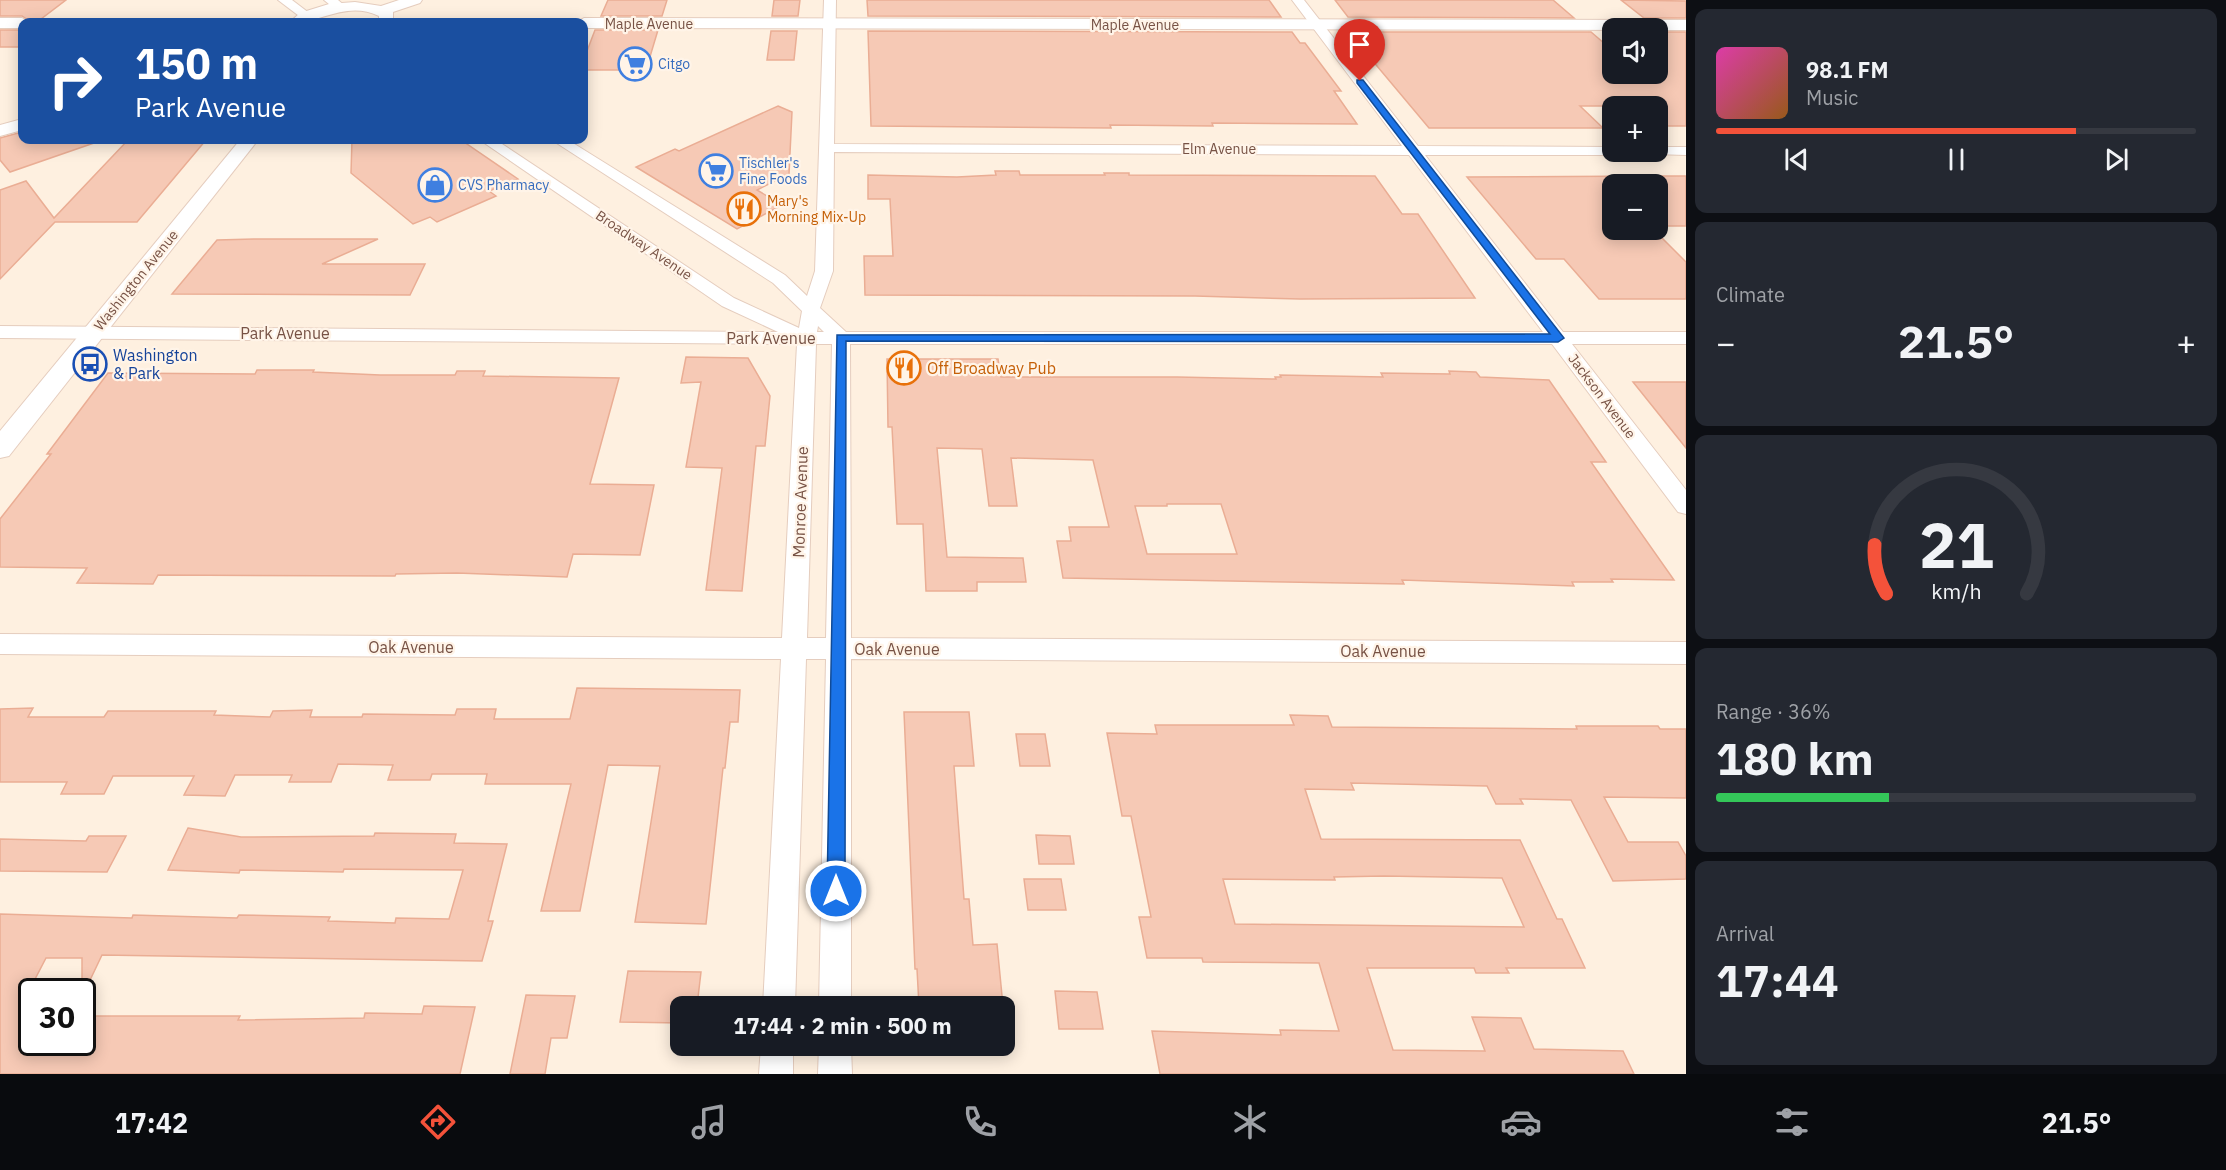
<!DOCTYPE html>
<html lang="en">
<head>
<meta charset="utf-8">
<style>
  :root { --surface:#171b24; --page:#242831; --text:#f1f3f6; --muted:#9ea1a6; --line:#363941; --accent:#f4523a }
  body { margin:0; font-family:"IBM Plex Sans",sans-serif; background:var(--page); color:var(--text); height:100vh; display:flex; flex-direction:column; font-size:22px; white-space:nowrap }
  * { box-sizing:border-box; margin:0 }
  p { font-size:20px; color:var(--muted) }
  .icon { flex:none; width:33px; height:33px; fill:none; stroke:currentColor; stroke-width:2; stroke-linecap:round; stroke-linejoin:round }
  .map { position:relative; flex:1; overflow:hidden }
  .panel { display:flex; flex-direction:column; gap:9px; padding:9px; background:#0d0f14; width:540px }
  .panel>* { flex:none }
  .top-card { position:absolute; left:18px; top:18px; width:570px; height:126px; border-radius:12px; box-shadow:0 3px 15px #0003; background:#1a4fa0; color:#fff; overflow:hidden }
  .controls { position:absolute; left:1602px; top:18px; display:grid; gap:12px }
  .controls a { display:grid; place-items:center; width:66px; height:66px; border-radius:12px; background:var(--surface); box-shadow:0 3px 15px #0003; font-size:30px }
  .speed { position:absolute; left:18px; top:978px; display:flex; gap:12px; font-size:30px; font-weight:700; text-align:center }
  .speed>* { display:grid; place-content:center; width:78px; height:78px; border-radius:50%; background:var(--surface); box-shadow:0 3px 15px #0003; line-height:1 }
  .speed .limit { border:3px solid #111; border-radius:9px; background:#fff; color:#111 }
  .pin { position:absolute; display:grid; place-items:center; width:51px; height:51px; color:#fff; margin:-62px -26px; border-radius:50% 50% 50% 0; rotate:-45deg; box-shadow:0 0 6px #0007 }
  .pin .icon { rotate:45deg }
  .me { position:absolute; width:66px; margin:-33px; rotate:0deg; stroke-linejoin:round; filter:drop-shadow(0 0 4px #0008) }
  .turn { display:flex; align-items:center; gap:21px; height:126px; padding:0 18px; font-size:27px }
  .turn .icon { width:78px; height:78px; stroke-width:2.5 }
  .turn b { display:block; font-size:42px; line-height:51px }
  .big { font-size:45px; font-weight:700; line-height:1.1 }
  .panel .tile { flex:1; display:flex; flex-direction:column; justify-content:center; gap:9px; min-width:0; padding:0 21px; border-radius:12px; background:var(--page) }
  .panel .dial { align-items:center; gap:0 }
  .dial svg { height:156px; overflow:visible; fill:none; stroke:var(--line); stroke-width:7; stroke-linecap:round; text-anchor:middle }
  .dial text { fill:var(--text); stroke:none }
  .song { display:flex; align-items:center; gap:18px }
  .cover { width:72px; height:72px; border-radius:9px; background:linear-gradient(135deg,hsl(320 70% 55%),hsl(30 70% 35%)) }
  .played { height:6px; border-radius:3px; background:linear-gradient(90deg,var(--accent) 75%,var(--line) 75%) }
  .keys { display:flex; justify-content:space-around; direction:ltr }
  .heat { display:flex; justify-content:space-between; align-items:center; font-size:33px; direction:ltr }
  .charge { height:9px; border-radius:4px; background:linear-gradient(90deg,#34c759 36%,var(--line) 0) }
  .trip { position:absolute; left:670px; top:996px; width:345px; height:60px; border-radius:12px; background:var(--surface); box-shadow:0 3px 15px #0003; font-weight:700; line-height:60px; text-align:center }
  .dock { display:flex; height:96px; justify-content:space-around; align-items:center; background:#090b0e; color:var(--muted) }
  .dock .icon { width:42px; height:42px }
  .dock .active { color:var(--accent) }
  .dock b { font-size:27px; color:var(--text) }
  main { display:flex; flex:1; min-height:0 }
  .map>svg:first-child { display:block }
</style>
</head>
<body>
<main>
<div class="map">
<svg width="1686" height="1074" viewBox="0 0 1686 1074">
  <rect width="100%" height="100%" fill="#fef0e0"/>
  <g fill="#f6c9b5" stroke="#eaad94" stroke-width="1.5" fill-rule="evenodd">
    <path d="M 0,0 L 66,0 L 37,22 L 31,22 L 22,16 L 0,16 Z"/>
    <path d="M 608,0 L 667,0 L 662,16 L 601,16 Z"/>
    <path d="M 774,0 L 800,0 L 798,16 L 772,16 Z"/>
    <path d="M 867,0 L 1269,0 L 1281,17 L 868,16 Z"/>
    <path d="M 1335,0 L 1553,0 L 1574,18 L 1348,17 Z"/>
    <path d="M 1621,0 L 1686,1 L 1686,18 L 1644,18 Z"/>
    <rect x="0" y="30" width="22" height="17"/>
    <path d="M 595,30 L 658,30 L 646,70 L 584,70 L 584,59 Z"/>
    <path d="M 771,31 L 797,31 L 794,60 L 767,60 Z"/>
    <path d="M 868,31 L 1292,32 L 1300,43 L 1305,43 L 1341,91 L 1334,91 L 1357,124 L 1212,123 L 1213,126 L 1110,125 L 1111,128 L 871,126 Z"/>
    <path d="M 1360,32 L 1591,32 L 1612,50 L 1612,74 L 1658,74 L 1658,32 L 1686,32 L 1686,126 L 1658,126 L 1658,106 L 1580,106 L 1603,128 L 1429,128 L 1356,41 L 1367,41 Z"/>
    <path d="M 778,106 L 792,112 L 789,174 L 757,190 L 782,205 L 737,229 L 636,167 L 675,149 L 679,151 Z"/>
    <path d="M 22,132 L 22,140 L 93,140 L 94,143 L 10,172 L 0,160 L 0,138 Z"/>
    <path d="M 128,140 L 206,140 L 137,222 L 55,222 L 0,279 L 0,190 L 26,181 L 54,218 Z"/>
    <path d="M 352,140 L 461,140 L 518,179 L 489,191 L 496,196 L 437,222 L 430,217 L 413,224 L 351,173 Z"/>
    <path d="M 995,171 L 1019,171 L 1020,175 L 1105,175 L 1104,173 L 1129,173 L 1129,175 L 1375,176 L 1402,214 L 1418,214 L 1475,298 L 1300,299 L 1195,296 L 865,295 L 864,256 L 893,256 L 890,199 L 868,199 L 868,175 L 957,177 L 996,175 Z"/>
    <path d="M 1654,176 L 1658,180 L 1658,176 L 1686,176 L 1686,226 L 1658,226 L 1658,184 L 1612,184 L 1612,230 L 1654,230 L 1686,262 L 1686,299 L 1599,299 L 1564,259 L 1536,259 L 1467,177 Z"/>
    <path d="M 254,239 L 378,239 L 322,264 L 425,264 L 410,295 L 172,294 L 217,240 Z"/>
    <path d="M 686,357 L 748,358 L 770,396 L 765,446 L 756,446 L 742,591 L 706,590 L 722,468 L 686,467 L 701,382 L 681,383 Z"/>
    <path d="M 887,359 L 998,359 L 1001,377 L 1177,377 L 1276,379 L 1275,377 L 1281,377 L 1280,375 L 1383,377 L 1381,373 L 1450,374 L 1449,371 L 1476,372 L 1480,377 L 1549,380 L 1606,462 L 1591,462 L 1674,580 L 1611,579 L 1613,582 L 1572,582 L 1574,586 L 1402,580 L 1404,584 L 1063,578 L 1057,541 L 1071,541 L 1069,527 L 1109,527 L 1093,460 L 1011,458 L 1017,506 L 989,506 L 982,449 L 937,448 L 947,557 L 1023,558 L 1026,582 L 977,582 L 977,591 L 926,591 L 923,524 L 897,524 L 892,427 L 888,427 ZM 1167,504 L 1221,504 L 1237,554 L 1147,554 L 1135,506 L 1167,506 Z"/>
    <path d="M 257,370 L 314,370 L 313,372 L 380,375 L 455,375 L 457,371 L 485,371 L 483,376 L 619,378 L 590,484 L 654,485 L 640,555 L 573,554 L 567,577 L 457,573 L 396,574 L 395,576 L 158,575 L 153,584 L 77,583 L 87,568 L 0,567 L 0,519 L 51,454 L 47,454 L 108,373 L 255,374 Z"/>
    <path d="M 1633,382 L 1686,382 L 1686,448 Z"/>
    <path d="M 577,688 L 740,690 L 738,722 L 730,722 L 725,768 L 723,768 L 706,924 L 635,922 L 660,766 L 608,765 L 580,911 L 541,911 L 571,784 L 485,784 L 487,774 L 432,774 L 430,780 L 388,780 L 393,765 L 338,764 L 331,782 L 289,782 L 292,775 L 235,775 L 225,796 L 184,795 L 194,776 L 113,776 L 104,794 L 61,794 L 67,782 L 0,782 L 0,709 L 33,708 L 28,717 L 104,717 L 108,711 L 216,711 L 214,715 L 270,717 L 273,711 L 312,710 L 310,717 L 362,717 L 363,714 L 455,715 L 457,709 L 496,709 L 494,719 L 570,719 Z"/>
    <path d="M 904,712 L 969,712 L 974,766 L 954,766 L 964,899 L 969,899 L 973,945 L 997,944 L 1003,1006 L 919,1006 L 917,969 L 915,969 Z"/>
    <path d="M 1290,715 L 1328,716 L 1332,727 L 1577,729 L 1576,726 L 1658,726 L 1660,729 L 1686,729 L 1686,798 L 1604,797 L 1628,842 L 1678,842 L 1686,856 L 1686,879 L 1613,881 L 1571,800 L 1520,799 L 1523,804 L 1496,804 L 1487,786 L 1351,783 L 1354,790 L 1305,789 L 1321,839 L 1520,840 L 1557,919 L 1562,919 L 1585,968 L 1506,968 L 1509,973 L 1476,973 L 1474,968 L 1367,968 L 1393,1050 L 1485,1051 L 1472,1017 L 1521,1018 L 1534,1049 L 1623,1051 L 1634,1074 L 1160,1074 L 1152,1031 L 1281,1035 L 1280,1030 L 1339,1031 L 1319,963 L 1203,962 L 1202,958 L 1147,958 L 1139,917 L 1151,917 L 1131,816 L 1122,816 L 1107,733 L 1157,734 L 1155,725 L 1294,725 ZM 1384,876 L 1502,878 L 1524,927 L 1235,924 L 1223,879 L 1335,880 L 1334,877 Z"/>
    <path d="M 1016,734 L 1045,734 L 1050,766 L 1020,766 Z"/>
    <path d="M 188,828 L 241,837 L 374,836 L 375,833 L 456,834 L 454,843 L 507,844 L 488,921 L 493,921 L 482,961 L 102,955 L 82,997 L 82,958 L 46,958 L 32,985 L 32,1042 L 82,1042 L 82,1016 L 240,1016 L 238,1020 L 364,1018 L 365,1013 L 422,1014 L 424,1006 L 475,1007 L 460,1074 L 0,1074 L 0,914 L 132,918 L 133,915 L 237,918 L 239,915 L 330,917 L 328,921 L 395,923 L 396,918 L 449,919 L 463,870 L 344,869 L 343,872 L 240,870 L 239,873 L 168,870 Z"/>
    <path d="M 1036,835 L 1070,836 L 1074,864 L 1039,864 Z"/>
    <path d="M 89,836 L 126,836 L 107,872 L 0,871 L 0,839 L 86,841 Z"/>
    <path d="M 1024,879 L 1061,879 L 1066,910 L 1028,910 Z"/>
    <path d="M 628,971 L 701,972 L 697,1006 L 681,1006 L 681,1023 L 620,1022 Z"/>
    <path d="M 1055,991 L 1097,992 L 1103,1029 L 1059,1029 Z"/>
    <path d="M 526,995 L 575,996 L 567,1038 L 551,1038 L 545,1074 L 510,1074 Z"/>
  </g>
  <g fill="none" stroke-linecap="round" stroke-linejoin="round">
    <defs>
      <g id="minor">
        <path d="M 278,0 L 292,0 L 313,16 L 307,20 L 303,19 Z"/>
        <path d="M 324,0 L 338,0 L 345,6 L 343,9 L 335,9 Z"/>
        <path d="M 824,0 L 836,0 L 834,144 L 1402,146 L 1292,0 L 1304,0 L 1418,146 L 1612,147 L 1612,152 L 1619,152 L 1612,155 L 1425,155 L 1563,332 L 1686,332 L 1686,344 L 1572,344 L 1686,490 L 1686,514 L 1678,512 L 1552,344 L 850,344 L 851,638 L 1686,642 L 1686,664 L 851,659 L 851,1006 L 819,1006 L 826,659 L 806,659 L 795,1006 L 763,1006 L 781,659 L 0,654 L 0,634 L 782,638 L 797,344 L 0,338 L 0,326 L 778,332 L 722,306 L 480,140 L 496,140 L 734,298 L 799,328 L 802,311 L 773,283 L 552,140 L 568,140 L 785,275 L 807,296 L 815,271 ZM 834,152 L 1409,155 L 1543,332 L 846,332 L 820,308 L 833,271 ZM 818,326 L 824,332 L 817,332 ZM 816,344 L 832,344 L 826,638 L 807,638 Z"/>
        <path d="M 1658,147 L 1686,147 L 1686,155 L 1653,154 L 1651,152 L 1658,152 Z"/>
        <path d="M 761,1046 L 793,1046 L 793,1074 L 759,1074 Z"/>
        <path d="M 819,1046 L 851,1046 L 852,1074 L 818,1074 Z"/>
      </g>
      <g id="tertiary">
        <path d="M 399,0 L 422,0 L 420,3 L 393,12 L 393,22 L 379,22 L 379,16 C 345,0 319,25 290,22 L 300,13 L 329,4 L 355,2 L 381,6 Z"/>
        <path d="M 0,18 L 22,18 L 29,22 L 22,22 L 22,28 L 0,28 Z"/>
        <path d="M 584,18 L 1686,20 L 1686,30 L 584,28 L 584,22 L 577,22 Z"/>
        <path d="M 22,119 L 22,130 L 0,136 L 0,125 Z"/>
        <path d="M 240,140 L 258,140 L 9,456 L 0,458 L 0,431 Z"/>
      </g>
    </defs>
    <use href="#minor" stroke="#e5cdbe" stroke-width="2"/>
    <use href="#tertiary" stroke="#e5cdbe" stroke-width="2"/>
    <use href="#minor" fill="#fff" fill-rule="evenodd"/>
    <use href="#tertiary" fill="#fff" fill-rule="evenodd"/>
  </g>
  <path fill="#1a73e8" stroke="#114b97" stroke-width="1.5" d="M 1357,80 L 1363,80 L 1564,338 L 1558,342 L 846,341 L 845,891 L 842,898 L 836,900 L 830,898 L 827,891 L 837,335 L 1550,334 L 1357,83 Z"/>
  <defs>
    <symbol id="supermarket-ring" viewBox="-11 -11 22 22"><circle r="9.5" fill="#fff4e8" stroke="#3f7fe0" stroke-width="1.5"/><path d="M-6-5.5h2.5l.6 2H6L4.5 2H-2.5L-4.4-4H-6ZM-1.5 3.2a1.3 1.3 0 1 0 .1 0ZM3 3.2a1.3 1.3 0 1 0 .1 0Z" fill="#3f7fe0"/></symbol>
    <symbol id="shop-ring" viewBox="-11 -11 22 22"><circle r="9.5" fill="#fff4e8" stroke="#3f7fe0" stroke-width="1.5"/><path d="M-5-2.5h2.3a2.7 3.5 0 0 1 5.4 0H5L5.5 6h-11ZM-1.5-2.5h3a1.5 2.3 0 0 0-3 0Z" fill="#3f7fe0"/></symbol>
    <symbol id="restaurant-ring" viewBox="-11 -11 22 22"><circle r="9.5" fill="#fff4e8" stroke="#e8710a" stroke-width="1.5"/><path d="M-5-6h1v4h1v-4h1v4h1v-4h1v5L-1.5 .5V6h-2V.5L-5-1ZM5-6V6H3V1.5H1.5Q1.5-4 5-6Z" fill="#e8710a"/></symbol>
    <symbol id="bus-ring" viewBox="-11 -11 22 22"><circle r="9.5" fill="#fff4e8" stroke="#1a4fb4" stroke-width="1.5"/><path d="M-5-6H5V4H4V6H2V4H-2V6H-4V4H-5ZM-3.5-4V0h7V-4ZM-3.5 1.2v1.5H-2V1.2ZM2 1.2v1.5H3.5V1.2Z" fill="#1a4fb4"/></symbol>
  </defs>
  <g fill-rule="evenodd">
    <use href="#supermarket-ring" x="616" y="45" width="38" height="38"/>
    <use href="#supermarket-ring" x="697" y="152" width="38" height="38"/>
    <use href="#shop-ring" x="416" y="166" width="38" height="38"/>
    <use href="#restaurant-ring" x="725" y="190" width="38" height="38"/>
    <use href="#bus-ring" x="71" y="345" width="38" height="38"/>
    <use href="#restaurant-ring" x="885" y="349" width="38" height="38"/>
  </g>
  <g text-anchor="middle" stroke-width="4.5" stroke-linejoin="round" paint-order="stroke">
    <g font-size="14" fill="#775245" stroke="#fff4e8">
      <text x="649" y="29">Maple Avenue</text>
      <text x="1135" y="30">Maple Avenue</text>
      <text x="1219" y="154">Elm Avenue</text>
      <text transform="translate(644 245) rotate(34)" y="5">Broadway Avenue</text>
      <text transform="translate(136 280) rotate(-51)" y="5">Washington Avenue</text>
      <text transform="translate(1602 396) rotate(53)" y="5">Jackson Avenue</text>
    </g>
    <g font-size="14" fill="#366cbe" stroke="#fff4e8" text-anchor="start">
      <text x="658" y="69">Citgo</text>
      <text x="739" y="168">Tischler's<tspan x="739" dy="16">Fine Foods</tspan></text>
      <text x="458" y="190">CVS Pharmacy</text>
    </g>
    <g font-size="14" fill="#c56008" stroke="#fff4e8" text-anchor="start">
      <text x="767" y="206">Mary's<tspan x="767" dy="16">Morning Mix-Up</tspan></text>
    </g>
    <g font-size="16" fill="#775245" stroke="#fff4e8">
      <text x="285" y="339">Park Avenue</text>
      <text x="771" y="344">Park Avenue</text>
      <text transform="translate(800 502) rotate(-88)" y="6">Monroe Avenue</text>
      <text x="411" y="653">Oak Avenue</text>
      <text x="897" y="655">Oak Avenue</text>
      <text x="1383" y="657">Oak Avenue</text>
    </g>
    <g font-size="16" fill="#164399" stroke="#fff4e8" text-anchor="start">
      <text x="113" y="361">Washington<tspan x="113" dy="18">&amp; Park</tspan></text>
    </g>
    <g font-size="16" fill="#c56008" stroke="#fff4e8" text-anchor="start">
      <text x="927" y="374">Off Broadway Pub</text>
    </g>
  </g>
</svg>
<div class="controls">
<a><svg class="icon" aria-label="sound" viewBox="0 0 24 24"><path d="M4 9h4l5-4v14l-5-4H4zM17 9q2 3 0 6"/></svg></a>
<a>+</a>
<a>−</a>
</div>
<div class="speed"><div class="limit">30</div></div>
<div class="pin" style="left:1360px;top:81px;background:#d93025"><svg class="icon" aria-label="arrive" viewBox="0 0 24 24"><path d="M6 21V4h12l-3 4 3 4H6"/></svg></div>
<svg class="me" style="left:836px;top:891px" viewBox="-20 -20 40 40"><circle r="17" fill="#1a73e8" stroke="#fff" stroke-width="3"/><path d="M0-11L8 9 0 5-8 9z" fill="#fff"/></svg>
<div class="trip">17:44 · 2 min · 500 m</div>
<div class="top-card">
<div class="turn"><svg class="icon" aria-label="right" viewBox="0 0 24 24"><path d="M7 20v-9h11M14 6l5 5-5 5"/></svg><div><b>150 m</b>Park Avenue</div></div>
</div>
</div>
<section class="panel">
<div class="tile">
<div class="song"><i class="cover"></i><div><b>98.1 FM</b><p>Music</p></div></div>
<div class="played"></div>
<div class="keys"><svg class="icon" aria-label="previous" viewBox="0 0 24 24"><path d="M18 5L8 12l10 7zM5 5v14"/></svg><svg class="icon" aria-label="pause" viewBox="0 0 24 24"><path d="M8 5v14M16 5v14"/></svg><svg class="icon" aria-label="next" viewBox="0 0 24 24"><path d="M6 5l10 7-10 7zM19 5v14"/></svg></div>
</div>
<div class="tile"><p>Climate</p>
<div class="heat"><a>−</a><b class="big">21.5°</b><a>+</a></div>
</div>
<div class="tile dial"><svg viewBox="0 0 100 80">
<path d="M14 69A42 42 0 1 1 86 69"/>
<path d="M14 69A42 42 0 0 1 8 44" stroke="#f4523a"/>
<text x="50" y="56" font-size="32" font-weight="700">21</text>
<text x="50" y="72" font-size="11">km/h</text>
</svg></div>
<div class="tile"><p>Range · 36%</p><b class="big">180 km</b><div class="charge"></div></div>
<div class="tile"><p>Arrival</p><b class="big">17:44</b></div>
</section>
</main>
<nav class="dock">
<b>17:42</b>
<svg class="icon active" aria-label="directions" viewBox="0 0 24 24"><path d="M12 3l9 9-9 9-9-9zM9 14v-3h6M13 9l2 2-2 2"/></svg>
<svg class="icon" aria-label="music" viewBox="0 0 24 24"><path d="M9 18V5l10-2v13"/><circle cx="6" cy="18" r="3"/><circle cx="16" cy="16" r="3"/></svg>
<svg class="icon" aria-label="phone" viewBox="0 0 24 24"><path d="M5 4h4l2 5-3 2q2 4 5 5l2-3 5 2v4C11 20 4 13 5 4z"/></svg>
<svg class="icon" aria-label="climate" viewBox="0 0 24 24"><path d="M12 3v18M4 7l16 10M4 17L20 7"/></svg>
<svg class="icon" aria-label="car" viewBox="0 0 24 24"><path d="M5 17H2v-5l4-1 3-4h7l3 4 3 1v5h-3M9 17h6M6 11h13"/><circle cx="7" cy="17" r="2"/><circle cx="17" cy="17" r="2"/></svg>
<svg class="icon" aria-label="filters" viewBox="0 0 24 24"><path d="M4 7h16M4 17h16"/><circle cx="9" cy="7" r="2"/><circle cx="15" cy="17" r="2"/></svg>
<b>21.5°</b>
</nav>
</body>
</html>
